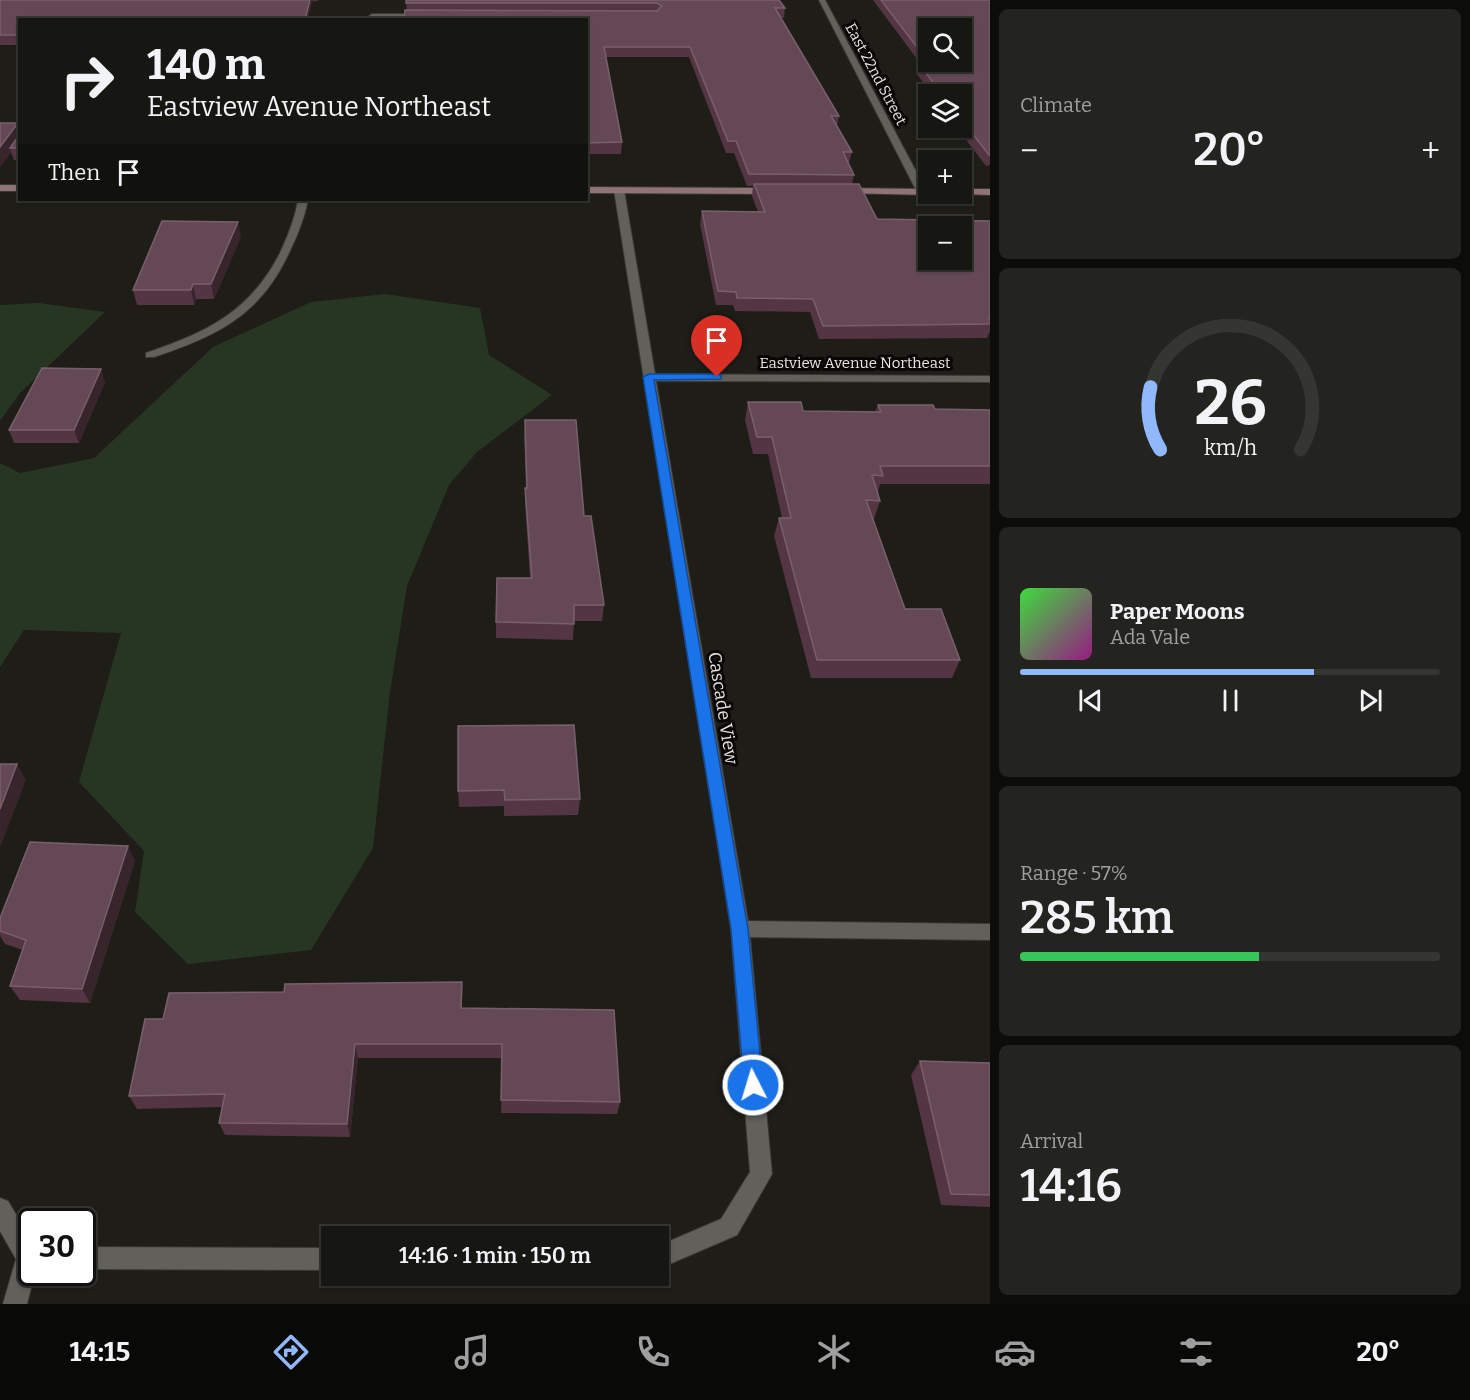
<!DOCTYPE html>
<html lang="en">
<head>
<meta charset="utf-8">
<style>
  :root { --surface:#161612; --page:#232320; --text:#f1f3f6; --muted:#9e9f9f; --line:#353532; --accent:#90b8fd }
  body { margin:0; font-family:Bitter,serif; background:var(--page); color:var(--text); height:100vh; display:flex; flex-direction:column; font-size:22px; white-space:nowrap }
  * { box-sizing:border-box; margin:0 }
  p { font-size:20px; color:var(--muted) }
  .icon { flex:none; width:33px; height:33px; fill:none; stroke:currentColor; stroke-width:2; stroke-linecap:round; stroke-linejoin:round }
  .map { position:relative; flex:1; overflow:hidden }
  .details { display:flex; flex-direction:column; gap:9px; padding:9px; background:#0c0c0a; width:480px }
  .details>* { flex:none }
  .top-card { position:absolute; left:18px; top:18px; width:570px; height:183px; border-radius:0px; box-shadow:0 2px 4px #0004,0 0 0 2px var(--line); background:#161612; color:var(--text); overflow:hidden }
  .controls { position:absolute; left:918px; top:18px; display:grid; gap:12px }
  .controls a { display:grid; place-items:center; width:54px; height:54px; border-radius:0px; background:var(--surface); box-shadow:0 2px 4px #0004,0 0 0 2px var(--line); font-size:30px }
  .speed { position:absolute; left:18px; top:1208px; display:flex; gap:12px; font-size:30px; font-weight:700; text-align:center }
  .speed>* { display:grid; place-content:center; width:78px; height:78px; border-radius:50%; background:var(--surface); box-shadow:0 2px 4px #0004,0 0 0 2px var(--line); line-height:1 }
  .speed .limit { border:3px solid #111; border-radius:9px; background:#fff; color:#111 }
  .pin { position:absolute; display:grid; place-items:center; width:51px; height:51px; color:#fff; margin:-62px -26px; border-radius:50% 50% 50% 0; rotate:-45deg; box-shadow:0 0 6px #0007 }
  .pin .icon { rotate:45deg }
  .me { position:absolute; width:66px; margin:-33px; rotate:355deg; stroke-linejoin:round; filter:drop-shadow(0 0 4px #0008) }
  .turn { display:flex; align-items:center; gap:21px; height:126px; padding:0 30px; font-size:27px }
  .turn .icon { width:78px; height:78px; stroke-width:2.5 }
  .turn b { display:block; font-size:42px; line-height:51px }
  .then { display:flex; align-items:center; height:57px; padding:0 30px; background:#0003; gap:12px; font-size:22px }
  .big { font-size:45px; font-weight:600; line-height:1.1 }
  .details .tile { flex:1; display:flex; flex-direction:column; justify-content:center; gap:9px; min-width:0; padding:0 21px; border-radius:9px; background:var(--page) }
  .details .dial { align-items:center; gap:0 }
  .dial svg { height:156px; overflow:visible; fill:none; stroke:var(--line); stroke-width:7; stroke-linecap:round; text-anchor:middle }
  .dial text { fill:var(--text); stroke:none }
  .song { display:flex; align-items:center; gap:18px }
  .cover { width:72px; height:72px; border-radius:9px; background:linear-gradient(135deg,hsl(120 70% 55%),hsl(310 70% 35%)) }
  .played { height:6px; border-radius:3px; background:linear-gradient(90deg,var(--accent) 70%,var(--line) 70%) }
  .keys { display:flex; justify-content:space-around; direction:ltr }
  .heat { display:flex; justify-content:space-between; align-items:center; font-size:33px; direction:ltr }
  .charge { height:9px; border-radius:4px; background:linear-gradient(90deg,#34c759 57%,var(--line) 0) }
  .trip { position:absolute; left:321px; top:1226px; width:348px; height:60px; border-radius:0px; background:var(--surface); box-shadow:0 2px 4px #0004,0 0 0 2px var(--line); font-weight:600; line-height:60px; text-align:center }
  .tab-bar { display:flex; height:96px; justify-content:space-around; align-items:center; background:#090907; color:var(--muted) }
  .tab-bar .icon { width:42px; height:42px }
  .tab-bar .selected { color:var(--accent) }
  .tab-bar b { font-size:27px; color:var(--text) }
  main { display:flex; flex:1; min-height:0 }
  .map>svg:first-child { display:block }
</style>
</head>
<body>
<main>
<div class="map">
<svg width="990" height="1304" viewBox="0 0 990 1304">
  <rect width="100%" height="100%" fill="#1e1d18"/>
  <g fill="#273623">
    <path d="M 385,294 L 480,308 L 489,355 L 552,395 L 477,452 L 449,485 L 407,586 L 390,692 L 373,848 L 311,950 L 188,964 L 135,912 L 144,851 L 79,782 L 121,633 L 24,630 L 0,667 L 0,463 L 20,473 L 94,458 L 213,347 L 311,302 Z"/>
    <path d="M 39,303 L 105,312 L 20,393 L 0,421 L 0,305 Z"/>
  </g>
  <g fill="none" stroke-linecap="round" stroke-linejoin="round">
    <defs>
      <g id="minor">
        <path d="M 819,0 L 825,0 L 927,192 L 925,194 L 917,192 Z"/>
        <path d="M 426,14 L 428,17 L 372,18 L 369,16 L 372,14 Z"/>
        <path d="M 619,187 L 624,190 L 655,374 L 990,376 L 990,382 L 656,381 L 748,921 L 990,924 L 990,940 L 750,937 L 772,1174 L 737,1235 L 658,1269 L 658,1246 L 721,1219 L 750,1172 L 731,929 L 614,190 Z"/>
        <path d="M 298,200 L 308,200 C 304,220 296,239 287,257 C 258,317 214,337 154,357 L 146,357 L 146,353 C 207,332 249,313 280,253 C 288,236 295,218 298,200 Z"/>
        <path d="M 0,1198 L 8,1201 L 32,1242 L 32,1272 L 35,1272 L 27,1304 L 3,1304 L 16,1259 L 0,1231 Z"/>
        <path d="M 82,1247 L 332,1248 L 332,1270 L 82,1269 Z"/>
      </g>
      <g id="secondary">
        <rect x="0" y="185" width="20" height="6"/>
        <path d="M 586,187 L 772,188 L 777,191 L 772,194 L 586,193 Z"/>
        <path d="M 844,188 L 928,189 L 928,194 L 932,194 L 928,195 L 841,193 L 841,189 Z"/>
        <path d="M 962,189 L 990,189 L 990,195 L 959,194 L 962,194 Z"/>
      </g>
    </defs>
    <use href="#minor" stroke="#393835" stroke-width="2"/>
    <use href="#secondary" stroke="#393835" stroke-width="2"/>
    <use href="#minor" fill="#62605a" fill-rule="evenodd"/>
    <use href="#secondary" fill="#907375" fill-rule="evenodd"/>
  </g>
  <g fill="#543544">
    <path d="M 0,0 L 318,0 L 318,1 L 20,20 L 20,45 L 0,45 Z"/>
    <path d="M 779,0 L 785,8 L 784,18 L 781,18 L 839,116 L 837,126 L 852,152 L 849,163 L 848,163 L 854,175 L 852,184 L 877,219 L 990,221 L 990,331 L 987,338 L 819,339 L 810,312 L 735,311 L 733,305 L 716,305 L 700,224 L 702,211 L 758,212 L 752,196 L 753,186 L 747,186 L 734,153 L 726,153 L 689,57 L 606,57 L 622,142 L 621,154 L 586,154 L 586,20 L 407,10 L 406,3 Z"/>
    <path d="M 873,0 L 990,0 L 990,165 L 986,166 L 957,128 L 962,128 L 962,94 L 932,94 L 916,73 L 918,63 L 920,63 Z"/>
    <path d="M 20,127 L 20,160 L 14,160 L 11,152 L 0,167 Z"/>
    <path d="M 241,237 L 214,299 L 196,299 L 194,305 L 137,305 L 133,290 Z"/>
    <path d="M 105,382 L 79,443 L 14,443 L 9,430 Z"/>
    <path d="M 748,402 L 803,411 L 875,412 L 878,405 L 935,409 L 990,410 L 990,484 L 880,484 L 878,492 L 880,501 L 874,519 L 873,519 L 905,609 L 960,660 L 952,678 L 811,678 L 774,536 L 779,518 L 782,518 L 768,454 L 753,454 L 745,420 Z"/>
    <path d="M 525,420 L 584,516 L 604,605 L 602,621 L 574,621 L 573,640 L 496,638 L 496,622 L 530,578 L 525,504 L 525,488 L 526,488 L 524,436 Z"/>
    <path d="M 574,725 L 580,799 L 578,815 L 504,816 L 504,806 L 459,807 L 458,791 Z"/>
    <path d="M 128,846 L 135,861 L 90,1003 L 20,1000 L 10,986 L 23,950 L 5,944 L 0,936 L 0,918 Z"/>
    <path d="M 462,997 L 462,1009 L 620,1102 L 617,1114 L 501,1113 L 502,1058 L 358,1058 L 350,1137 L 225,1135 L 219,1123 L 222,1107 L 137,1109 L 129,1096 L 163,1019 Z"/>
    <path d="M 920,1061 L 990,1063 L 990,1207 L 941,1205 L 911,1075 Z"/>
  </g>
  <g fill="#38242b">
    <path d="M 310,0 L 313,0 L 308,20 L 305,20 Z"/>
    <path d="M 18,123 L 20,127 L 20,141 L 10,148 L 11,152 L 0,167 L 0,147 Z"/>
    <path d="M 238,222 L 241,237 L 214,299 L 211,284 Z"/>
    <path d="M 193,284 L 196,299 L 194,305 L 191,290 Z"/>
    <path d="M 101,369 L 105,382 L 79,443 L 74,430 Z"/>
    <path d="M 17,764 L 26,780 L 0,848 L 0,809 Z"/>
    <path d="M 128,846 L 135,861 L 90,1003 L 82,989 Z"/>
    <path d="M 355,1044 L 358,1058 L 350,1137 L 347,1124 Z"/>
  </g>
  <g fill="#644855" stroke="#78606b" stroke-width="1.5" fill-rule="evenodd">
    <path d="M 0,0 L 310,0 L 305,20 L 20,20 L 20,35 L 0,35 Z"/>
    <path d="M 406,0 L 779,0 L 785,8 L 775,8 L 839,116 L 831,116 L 852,152 L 843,152 L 854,175 L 749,174 L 736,141 L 728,141 L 690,47 L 604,47 L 622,142 L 586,143 L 586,20 L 404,20 L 405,10 L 657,11 L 662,6 L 657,3 L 406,3 Z"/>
    <path d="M 881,0 L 990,0 L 990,155 L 989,155 L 962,120 L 962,94 L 942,94 L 918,63 L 925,63 L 922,59 L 926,59 ZM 928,28 L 962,28 L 962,62 L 928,62 Z"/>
    <path d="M 0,123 L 18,123 L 0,147 Z"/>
    <path d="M 20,134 L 20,148 L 10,148 Z"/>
    <path d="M 754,184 L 859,184 L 877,219 L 990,221 L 990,318 L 989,318 L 990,320 L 990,324 L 823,326 L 813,299 L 737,298 L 736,292 L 718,291 L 702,211 L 765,212 ZM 928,226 L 962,226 L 962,260 L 928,260 Z"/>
    <path d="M 162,221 L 238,222 L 211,284 L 193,284 L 191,290 L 133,290 Z"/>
    <path d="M 42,368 L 101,369 L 74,430 L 9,430 Z"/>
    <path d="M 748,402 L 801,402 L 803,411 L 881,412 L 878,405 L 933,405 L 935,409 L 990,410 L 990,466 L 880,466 L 883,476 L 872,475 L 880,501 L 866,500 L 905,609 L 941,609 L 960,660 L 817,660 L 779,518 L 791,518 L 772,437 L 757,437 Z"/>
    <path d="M 525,420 L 576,420 L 584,516 L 591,516 L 604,605 L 574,605 L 574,624 L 496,622 L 497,578 L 532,578 L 525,488 L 527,488 Z"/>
    <path d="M 574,725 L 580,799 L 505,800 L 504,790 L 458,791 L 458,726 Z"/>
    <path d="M 0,764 L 17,764 L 0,809 Z"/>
    <path d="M 30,842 L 128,846 L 82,989 L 10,986 L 26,940 L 0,931 L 0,918 Z"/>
    <path d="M 462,982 L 461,1008 L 614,1010 L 620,1102 L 501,1100 L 502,1044 L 355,1044 L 347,1124 L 219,1123 L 225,1094 L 129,1096 L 145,1019 L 163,1019 L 169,993 L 284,992 L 285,984 Z"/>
    <path d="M 920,1061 L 990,1063 L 990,1195 L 951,1194 Z"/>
  </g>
  <path fill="#1a73e8" stroke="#114b97" stroke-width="1.5" d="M 717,374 L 721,375 L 721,379 L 654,380 L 748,929 L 763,1085 L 760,1092 L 753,1094 L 747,1092 L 744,1085 L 731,929 L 643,377 L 649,374 Z"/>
  <g text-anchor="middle" stroke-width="6" stroke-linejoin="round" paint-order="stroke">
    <g font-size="15" fill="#e5e4e1" stroke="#080706">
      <text transform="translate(876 74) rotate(62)" y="5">East 22nd Street</text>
      <text x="855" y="368">Eastview Avenue Northeast</text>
    </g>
    <g font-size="18" fill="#e5e4e1" stroke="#080706">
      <text transform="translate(723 708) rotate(81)" y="6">Cascade View</text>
    </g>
  </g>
</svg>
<div class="controls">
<a><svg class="icon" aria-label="search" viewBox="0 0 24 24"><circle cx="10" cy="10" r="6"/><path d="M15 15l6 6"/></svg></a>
<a><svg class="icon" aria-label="layers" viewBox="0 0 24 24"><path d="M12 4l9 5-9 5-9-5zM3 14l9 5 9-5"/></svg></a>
<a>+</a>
<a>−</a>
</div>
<div class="speed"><div class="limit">30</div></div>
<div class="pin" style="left:717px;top:377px;background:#d93025"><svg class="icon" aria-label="arrive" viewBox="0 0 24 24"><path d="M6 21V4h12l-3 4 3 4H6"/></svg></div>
<svg class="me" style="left:753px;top:1085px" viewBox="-20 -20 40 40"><circle r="17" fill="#1a73e8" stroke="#fff" stroke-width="3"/><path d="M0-11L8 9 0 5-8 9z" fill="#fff"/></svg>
<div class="trip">14:16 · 1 min · 150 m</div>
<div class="top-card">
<div class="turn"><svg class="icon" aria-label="right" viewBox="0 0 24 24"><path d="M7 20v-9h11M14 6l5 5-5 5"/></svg><div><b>140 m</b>Eastview Avenue Northeast</div></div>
<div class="then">Then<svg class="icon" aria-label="arrive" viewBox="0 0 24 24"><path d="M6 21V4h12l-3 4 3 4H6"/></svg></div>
</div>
</div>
<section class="details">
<div class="tile"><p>Climate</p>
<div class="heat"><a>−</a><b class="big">20°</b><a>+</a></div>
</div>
<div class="tile dial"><svg viewBox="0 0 100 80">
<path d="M14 69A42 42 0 1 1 86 69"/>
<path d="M14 69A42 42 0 0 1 9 37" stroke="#90b8fd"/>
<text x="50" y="56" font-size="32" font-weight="700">26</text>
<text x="50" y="72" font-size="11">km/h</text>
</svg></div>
<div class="tile">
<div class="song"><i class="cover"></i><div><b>Paper Moons</b><p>Ada Vale</p></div></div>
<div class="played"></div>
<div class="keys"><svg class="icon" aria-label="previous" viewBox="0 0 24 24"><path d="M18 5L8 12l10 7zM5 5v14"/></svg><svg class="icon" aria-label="pause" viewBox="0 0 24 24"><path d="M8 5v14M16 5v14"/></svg><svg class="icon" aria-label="next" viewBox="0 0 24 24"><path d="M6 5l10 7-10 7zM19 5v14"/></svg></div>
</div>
<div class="tile"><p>Range · 57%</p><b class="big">285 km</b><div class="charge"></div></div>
<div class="tile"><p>Arrival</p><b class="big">14:16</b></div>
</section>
</main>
<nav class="tab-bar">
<b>14:15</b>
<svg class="icon selected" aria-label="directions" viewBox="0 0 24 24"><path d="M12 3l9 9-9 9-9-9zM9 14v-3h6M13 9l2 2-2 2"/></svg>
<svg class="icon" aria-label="music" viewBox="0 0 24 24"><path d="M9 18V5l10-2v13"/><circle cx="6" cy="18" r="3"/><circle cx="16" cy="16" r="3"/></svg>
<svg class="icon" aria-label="phone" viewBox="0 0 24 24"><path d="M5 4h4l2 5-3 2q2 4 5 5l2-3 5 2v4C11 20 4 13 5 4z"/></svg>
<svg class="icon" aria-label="climate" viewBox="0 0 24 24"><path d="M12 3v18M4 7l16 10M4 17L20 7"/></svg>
<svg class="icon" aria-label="car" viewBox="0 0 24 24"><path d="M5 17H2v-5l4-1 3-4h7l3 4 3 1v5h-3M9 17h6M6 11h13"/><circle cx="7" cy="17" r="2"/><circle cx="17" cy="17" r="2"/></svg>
<svg class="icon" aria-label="filters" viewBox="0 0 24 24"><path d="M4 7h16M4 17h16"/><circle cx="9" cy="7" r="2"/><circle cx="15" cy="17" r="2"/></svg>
<b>20°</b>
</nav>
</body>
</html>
